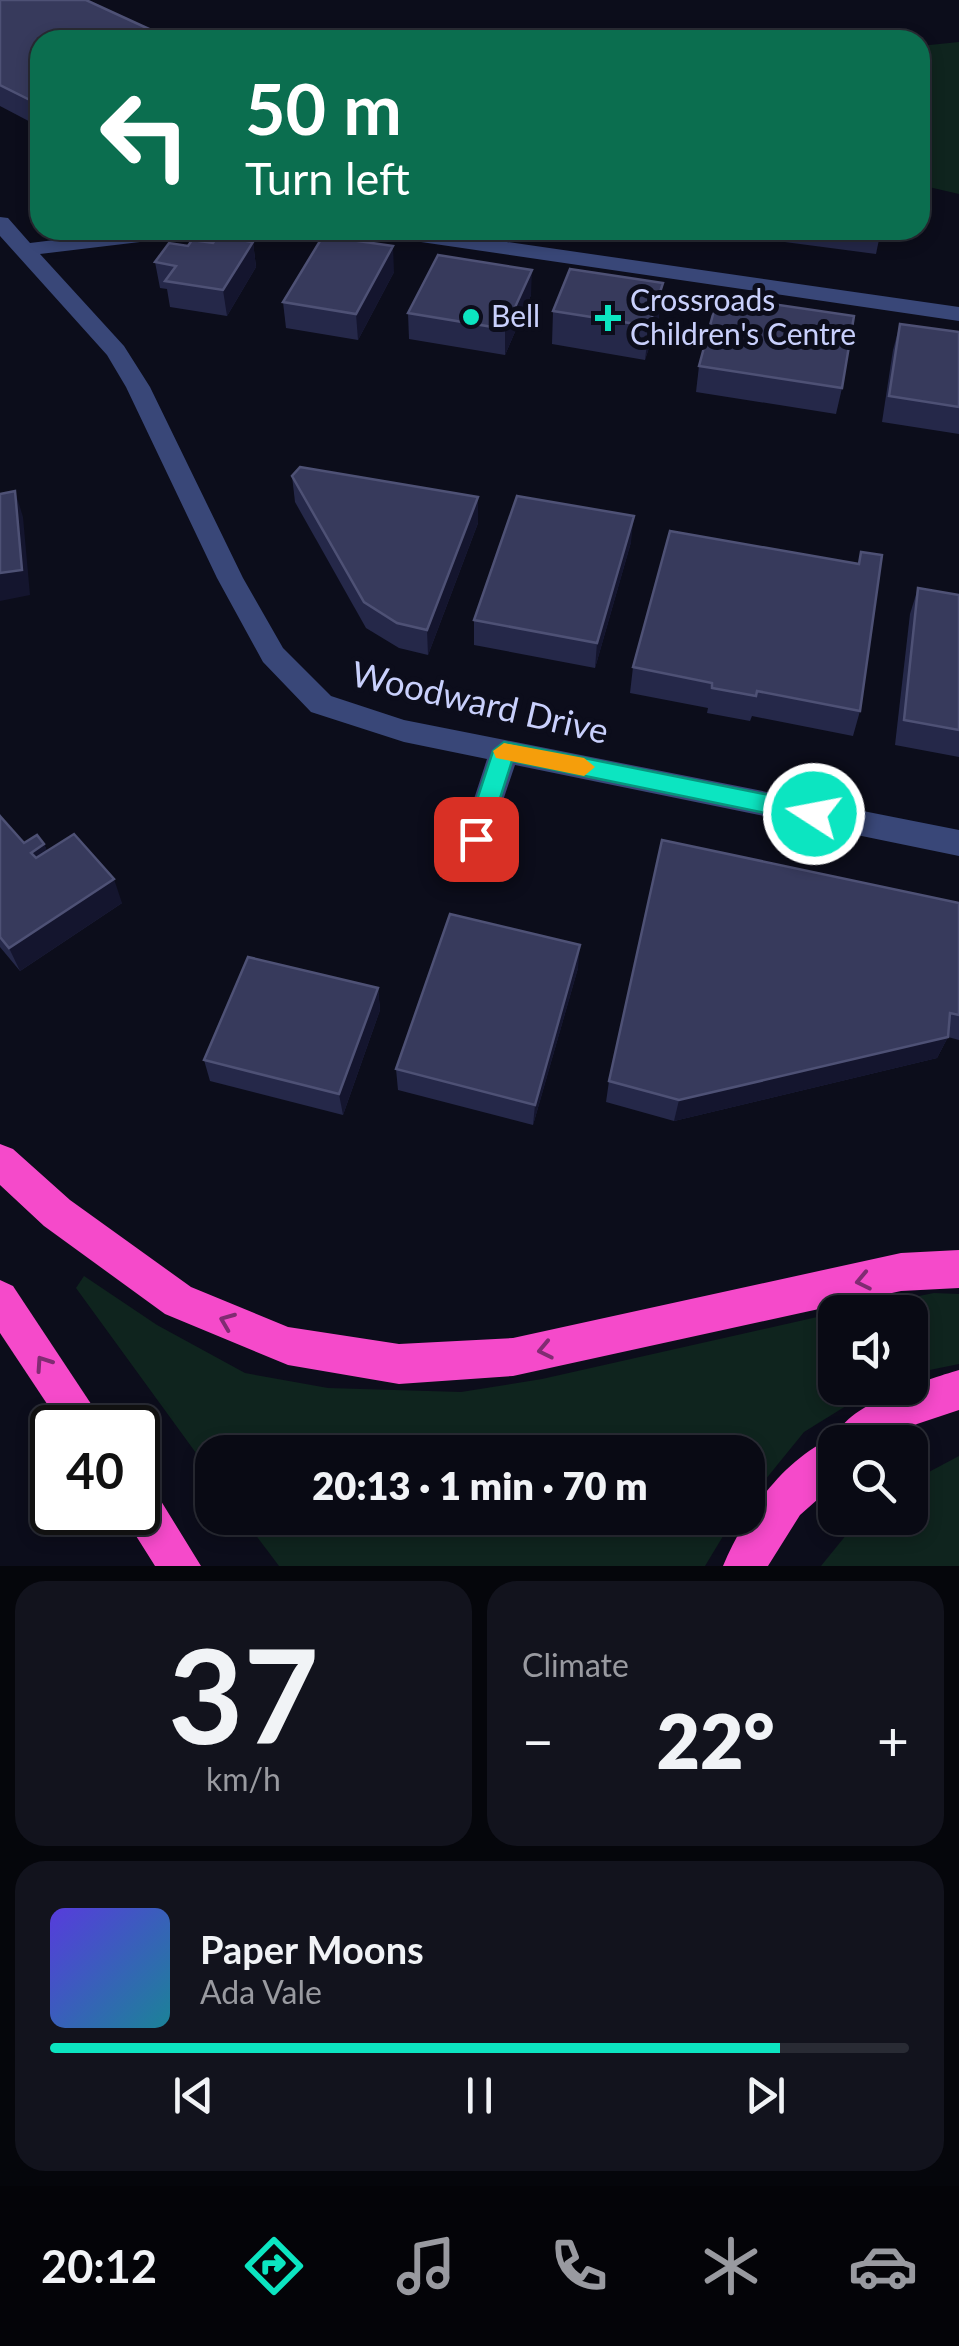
<!DOCTYPE html>
<html lang="en">
<head>
<meta charset="utf-8">
<style>
  :root { --surface:#090a14; --page:#12131d; --text:#f1f3f6; --muted:#999aa0; --line:#292b34; --accent:#0ce5c1 }
  body { margin:0; font-family:Lato,sans-serif; background:var(--page); color:var(--text); height:100vh; display:flex; flex-direction:column; font-size:38px; white-space:nowrap }
  * { box-sizing:border-box; margin:0 }
  p { font-size:32px; color:var(--muted) }
  .icon { flex:none; width:55px; height:55px; fill:none; stroke:currentColor; stroke-width:2; stroke-linecap:round; stroke-linejoin:round }
  .map { position:relative; height:1566px; overflow:hidden }
  .details { display:flex; flex-direction:column; gap:15px; padding:15px; background:#05060b; flex:1 }
  .details>* { flex:none }
  .hud { position:absolute; left:30px; top:30px; width:900px; height:210px; border-radius:30px; box-shadow:0 5px 15px #0003,0 0 0 2px var(--line); background:#0b6e4f; color:#fff; overflow:hidden }
  .controls { position:absolute; left:818px; top:1295px; display:grid; gap:20px }
  .controls a { display:grid; place-items:center; width:110px; height:110px; border-radius:20px; background:var(--surface); box-shadow:0 5px 15px #0003,0 0 0 2px var(--line); font-size:50px }
  .speed { position:absolute; left:30px; top:1405px; display:flex; gap:20px; font-size:50px; font-weight:700; text-align:center }
  .speed>* { display:grid; place-content:center; width:130px; height:130px; border-radius:50%; background:var(--surface); box-shadow:0 5px 15px #0003,0 0 0 2px var(--line); line-height:1 }
  .speed .limit { border:5px solid #111; border-radius:15px; background:#fff; color:#111 }
  .pin { position:absolute; display:grid; place-items:center; width:85px; height:85px; color:#fff; margin:-42px; border-radius:20px; box-shadow:0 5px 15px #0006 }
  .me { position:absolute; width:110px; margin:-55px; rotate:281deg; stroke-linejoin:round; filter:drop-shadow(0 0 8px #0008) }
  .turn { display:flex; align-items:center; gap:35px; height:210px; padding:0 50px; font-size:45px }
  .turn .icon { width:130px; height:130px; stroke-width:2.5 }
  .turn b { display:block; font-size:70px; line-height:85px }
  .big { font-size:75px; font-weight:800; line-height:1.1 }
  .details .tile { flex:1; display:flex; flex-direction:column; justify-content:center; gap:15px; min-width:0; padding:0 35px; border-radius:30px; background:var(--page) }
  .details .dial { align-items:center; gap:0 }
  .dial b { font-size:130px; line-height:1 }
  .song { display:flex; align-items:center; gap:30px }
  .cover { width:120px; height:120px; border-radius:15px; background:linear-gradient(135deg,hsl(250 70% 55%),hsl(190 70% 35%)) }
  .played { height:10px; border-radius:5px; background:linear-gradient(90deg,var(--accent) 85%,var(--line) 85%) }
  .keys { display:flex; justify-content:space-around; direction:ltr }
  .heat { display:flex; justify-content:space-between; align-items:center; font-size:55px; direction:ltr }
  .details .tiles { flex:1; display:grid; gap:15px; grid-template-columns:1fr 1fr }
  .tile:last-child { grid-column:span 2 }
  .trip { position:absolute; left:195px; top:1435px; width:570px; height:100px; border-radius:30px; background:var(--surface); box-shadow:0 5px 15px #0003,0 0 0 2px var(--line); font-weight:800; line-height:100px; text-align:center }
  .tab-bar { display:flex; height:160px; justify-content:space-around; align-items:center; background:#040408; color:var(--muted) }
  .tab-bar .icon { width:70px; height:70px }
  .tab-bar .current { color:var(--accent) }
  .tab-bar b { font-size:45px; color:var(--text) }
  .map>svg:first-child { display:block }
</style>
</head>
<body>
<div class="map">
<svg width="959" height="1566" viewBox="0 0 959 1566">
  <rect width="100%" height="100%" fill="#0c0d1b"/>
  <g fill="#0f241e">
    <path d="M 959,42 L 959,194 L 920,185 L 920,46 Z"/>
    <path d="M 84,1276 L 157,1325 L 245,1373 L 328,1388 L 461,1392 L 542,1379 L 835,1313 L 835,1388 L 875,1388 L 804,1432 L 748,1501 L 748,1452 L 212,1452 L 212,1475 L 76,1288 Z"/>
    <path d="M 934,1293 L 959,1294 L 959,1364 L 910,1374 L 910,1312 L 838,1312 Z"/>
    <path d="M 959,1456 L 959,1566 L 821,1566 L 860,1518 L 910,1518 L 910,1482 Z"/>
    <path d="M 243,1518 L 734,1518 L 705,1566 L 279,1566 Z"/>
  </g>
  <g fill="none" stroke-linecap="round" stroke-linejoin="round">
    <g fill="#394778" fill-rule="evenodd">
      <path d="M 0,217 L 8,218 L 30,243 L 136,230 L 201,230 L 190,236 L 40,254 L 124,346 L 150,387 L 243,578 L 283,648 L 331,696 L 404,720 L 959,830 L 959,856 L 515,765 L 487,848 L 476,852 L 465,848 L 461,839 L 487,759 L 404,742 L 311,712 L 263,662 L 217,578 L 126,387 L 107,355 L 0,236 Z"/>
      <path d="M 369,230 L 424,230 L 959,307 L 959,321 L 380,236 Z"/>
    </g>
    <g fill="#f54aca" fill-rule="evenodd">
      <path d="M 0,1144 L 13,1149 L 70,1200 L 191,1287 L 288,1327 L 399,1344 L 513,1338 L 901,1253 L 959,1250 L 959,1288 L 901,1291 L 513,1376 L 399,1384 L 288,1365 L 165,1314 L 44,1226 L 0,1185 Z"/>
      <path d="M 0,1280 L 13,1286 L 107,1428 L 63,1428 L 0,1333 Z"/>
      <path d="M 959,1370 L 959,1410 L 917,1424 L 885,1442 L 835,1442 L 835,1484 L 800,1515 L 768,1566 L 723,1566 C 744,1516 783,1458 835,1437 C 849,1403 926,1380 959,1370 Z"/>
      <path d="M 138,1482 L 153,1488 L 201,1566 L 155,1566 L 121,1512 L 138,1512 Z"/>
    </g>
  </g>
  <g fill="#252849">
    <path d="M 0,0 L 40,40 L 40,127 L 0,106 Z"/>
    <path d="M 733,230 L 881,230 L 876,254 L 732,235 Z"/>
    <path d="M 253,242 L 256,267 L 227,316 L 170,307 L 167,289 L 160,288 L 155,262 L 188,246 Z"/>
    <path d="M 394,272 L 358,340 L 286,328 L 283,302 Z"/>
    <path d="M 531,295 L 505,355 L 409,339 L 408,313 Z"/>
    <path d="M 553,311 L 659,316 L 645,360 L 552,344 Z"/>
    <path d="M 900,324 L 959,332 L 959,434 L 882,422 L 893,350 Z"/>
    <path d="M 699,366 L 842,388 L 836,414 L 696,392 Z"/>
    <path d="M 292,476 L 478,523 L 428,655 L 399,648 L 366,628 L 295,502 Z"/>
    <path d="M 631,542 L 595,668 L 474,645 L 474,620 Z"/>
    <path d="M 861,552 L 860,711 L 853,736 L 752,716 L 750,721 L 707,713 L 708,708 L 630,693 L 633,667 L 858,564 Z"/>
    <path d="M 918,588 L 959,595 L 959,757 L 895,745 L 910,614 Z"/>
    <path d="M 0,816 L 24,843 L 44,844 L 47,851 L 122,903 L 20,971 L 0,947 Z"/>
    <path d="M 959,903 L 959,1040 L 948,1037 L 937,1058 L 674,1121 L 606,1102 L 609,1081 Z"/>
    <path d="M 578,968 L 533,1125 L 398,1090 L 396,1069 Z"/>
    <path d="M 378,988 L 380,1010 L 343,1115 L 210,1081 L 204,1060 Z"/>
  </g>
  <g fill="#14152e">
    <path d="M 253,242 L 256,267 L 227,316 L 223,290 Z"/>
    <path d="M 393,246 L 394,272 L 358,340 L 356,314 Z"/>
    <path d="M 532,270 L 531,295 L 505,355 L 505,329 Z"/>
    <path d="M 663,283 L 659,316 L 645,360 L 649,326 Z"/>
    <path d="M 15,491 L 23,517 L 30,595 L 0,601 L 0,573 Z"/>
    <path d="M 478,497 L 478,523 L 428,655 L 427,630 Z"/>
    <path d="M 634,516 L 631,542 L 595,668 L 597,643 Z"/>
    <path d="M 44,844 L 54,868 L 40,876 L 31,853 Z"/>
    <path d="M 114,879 L 122,903 L 20,971 L 9,948 Z"/>
    <path d="M 580,945 L 578,968 L 533,1125 L 535,1105 Z"/>
    <path d="M 378,988 L 380,1010 L 343,1115 L 339,1094 Z"/>
    <path d="M 948,1037 L 937,1058 L 674,1121 L 679,1100 Z"/>
  </g>
  <g fill="#373a5c" stroke="#4e5175" stroke-width="2.5">
    <path d="M 0,0 L 86,0 L 173,40 L 40,40 L 40,105 L 0,85 Z"/>
    <path d="M 218,236 L 253,242 L 223,290 L 165,281 L 176,266 L 155,262 L 169,243 L 188,246 L 192,240 L 213,243 Z"/>
    <path d="M 323,236 L 393,246 L 356,314 L 283,302 Z"/>
    <path d="M 438,255 L 532,270 L 505,329 L 408,313 Z"/>
    <path d="M 570,269 L 663,283 L 649,326 L 553,311 Z"/>
    <path d="M 718,296 L 854,316 L 842,388 L 699,366 Z"/>
    <path d="M 900,324 L 959,332 L 959,407 L 889,396 Z"/>
    <path d="M 300,467 L 478,497 L 427,630 L 397,623 L 364,602 L 292,476 Z"/>
    <path d="M 15,491 L 22,570 L 0,573 L 0,494 Z"/>
    <path d="M 517,496 L 634,516 L 597,643 L 474,620 Z"/>
    <path d="M 670,531 L 859,564 L 861,552 L 882,555 L 860,711 L 757,691 L 756,696 L 712,688 L 712,683 L 633,667 Z"/>
    <path d="M 918,588 L 959,595 L 959,730 L 904,720 Z"/>
    <path d="M 0,816 L 24,843 L 37,835 L 44,844 L 31,853 L 36,858 L 74,834 L 114,879 L 9,948 L 0,937 Z"/>
    <path d="M 662,840 L 959,903 L 959,1015 L 950,1013 L 948,1037 L 679,1100 L 609,1081 Z"/>
    <path d="M 450,914 L 580,945 L 535,1105 L 396,1069 Z"/>
    <path d="M 248,957 L 378,988 L 339,1094 L 204,1060 Z"/>
  </g>
  <defs><path id="oneway-chevron" d="M-2-3.5L2.5 0L-2 3.5" fill="none" stroke-width="1.6" stroke-linecap="round" stroke-linejoin="round" transform="scale(2.5)"/></defs>
  <g stroke="#802c72">
    <use href="#oneway-chevron" transform="translate(863 1281) rotate(168)"/>
    <use href="#oneway-chevron" transform="translate(227 1321) rotate(-158)"/>
    <use href="#oneway-chevron" transform="translate(545 1350) rotate(168)"/>
    <use href="#oneway-chevron" transform="translate(43 1363) rotate(-124)"/>
  </g>
  <path fill="#0ce5c1" stroke="#08957d" stroke-width="2.5" d="M 504,742 L 814,804 L 826,814 L 814,823 L 512,761 L 487,839 L 484,845 L 467,845 L 464,839 L 493,751 Z"/>
  <path fill="#f59e0b" d="M 504,743 L 584,758 L 595,767 L 584,776 L 496,758 L 493,751 Z"/>
  <g fill="#0ce5c1" stroke="#0c0d1b" stroke-width="4">
    <circle cx="471" cy="317" r="10"/>
    <path d="M603 303h10v10h10v10h-10v10h-10v-10h-10v-10h10z"/>
  </g>
  <g text-anchor="middle" stroke-width="10" stroke-linejoin="round" paint-order="stroke">
    <g font-size="30" fill="#c9d0fc" stroke="#0c0d1b" text-anchor="start">
      <text x="630" y="311">Crossroads<tspan x="630" dy="34">Children's Centre</tspan></text>
      <text x="491" y="327">Bell</text>
    </g>
    <g font-size="35" fill="#c9d0fc" stroke="#0c0d1b">
      <text transform="translate(480 703) rotate(13)" y="12">Woodward Drive</text>
    </g>
  </g>
</svg>
<div class="controls">
<a><svg class="icon" aria-label="sound" viewBox="0 0 24 24"><path d="M4 9h4l5-4v14l-5-4H4zM17 9q2 3 0 6"/></svg></a>
<a><svg class="icon" aria-label="search" viewBox="0 0 24 24"><circle cx="10" cy="10" r="6"/><path d="M15 15l6 6"/></svg></a>
</div>
<div class="speed"><div class="limit">40</div></div>
<div class="pin" style="left:476px;top:839px;background:#d93025"><svg class="icon" aria-label="arrive" viewBox="0 0 24 24"><path d="M6 21V4h12l-3 4 3 4H6"/></svg></div>
<svg class="me" style="left:814px;top:814px" viewBox="-20 -20 40 40"><circle r="17" fill="#0ce5c1" stroke="#fff" stroke-width="3"/><path d="M0-11L8 9 0 5-8 9z" fill="#fff"/></svg>
<div class="trip">20:13 · 1 min · 70 m</div>
<div class="hud">
<div class="turn"><svg class="icon" aria-label="left" viewBox="0 0 24 24"><path d="M17 20v-9H6M10 6l-5 5 5 5"/></svg><div><b>50 m</b>Turn left</div></div>
</div>
</div>
<section class="details">
<div class="tiles">
<div class="tile dial"><b>37</b><p>km/h</p></div>
<div class="tile"><p>Climate</p>
<div class="heat"><a>−</a><b class="big">22°</b><a>+</a></div>
</div>
<div class="tile">
<div class="song"><i class="cover"></i><div><b>Paper Moons</b><p>Ada Vale</p></div></div>
<div class="played"></div>
<div class="keys"><svg class="icon" aria-label="previous" viewBox="0 0 24 24"><path d="M18 5L8 12l10 7zM5 5v14"/></svg><svg class="icon" aria-label="pause" viewBox="0 0 24 24"><path d="M8 5v14M16 5v14"/></svg><svg class="icon" aria-label="next" viewBox="0 0 24 24"><path d="M6 5l10 7-10 7zM19 5v14"/></svg></div>
</div>
</div>
</section>
<nav class="tab-bar">
<b>20:12</b>
<svg class="icon current" aria-label="directions" viewBox="0 0 24 24"><path d="M12 3l9 9-9 9-9-9zM9 14v-3h6M13 9l2 2-2 2"/></svg>
<svg class="icon" aria-label="music" viewBox="0 0 24 24"><path d="M9 18V5l10-2v13"/><circle cx="6" cy="18" r="3"/><circle cx="16" cy="16" r="3"/></svg>
<svg class="icon" aria-label="phone" viewBox="0 0 24 24"><path d="M5 4h4l2 5-3 2q2 4 5 5l2-3 5 2v4C11 20 4 13 5 4z"/></svg>
<svg class="icon" aria-label="climate" viewBox="0 0 24 24"><path d="M12 3v18M4 7l16 10M4 17L20 7"/></svg>
<svg class="icon" aria-label="car" viewBox="0 0 24 24"><path d="M5 17H2v-5l4-1 3-4h7l3 4 3 1v5h-3M9 17h6M6 11h13"/><circle cx="7" cy="17" r="2"/><circle cx="17" cy="17" r="2"/></svg>
</nav>
</body>
</html>
